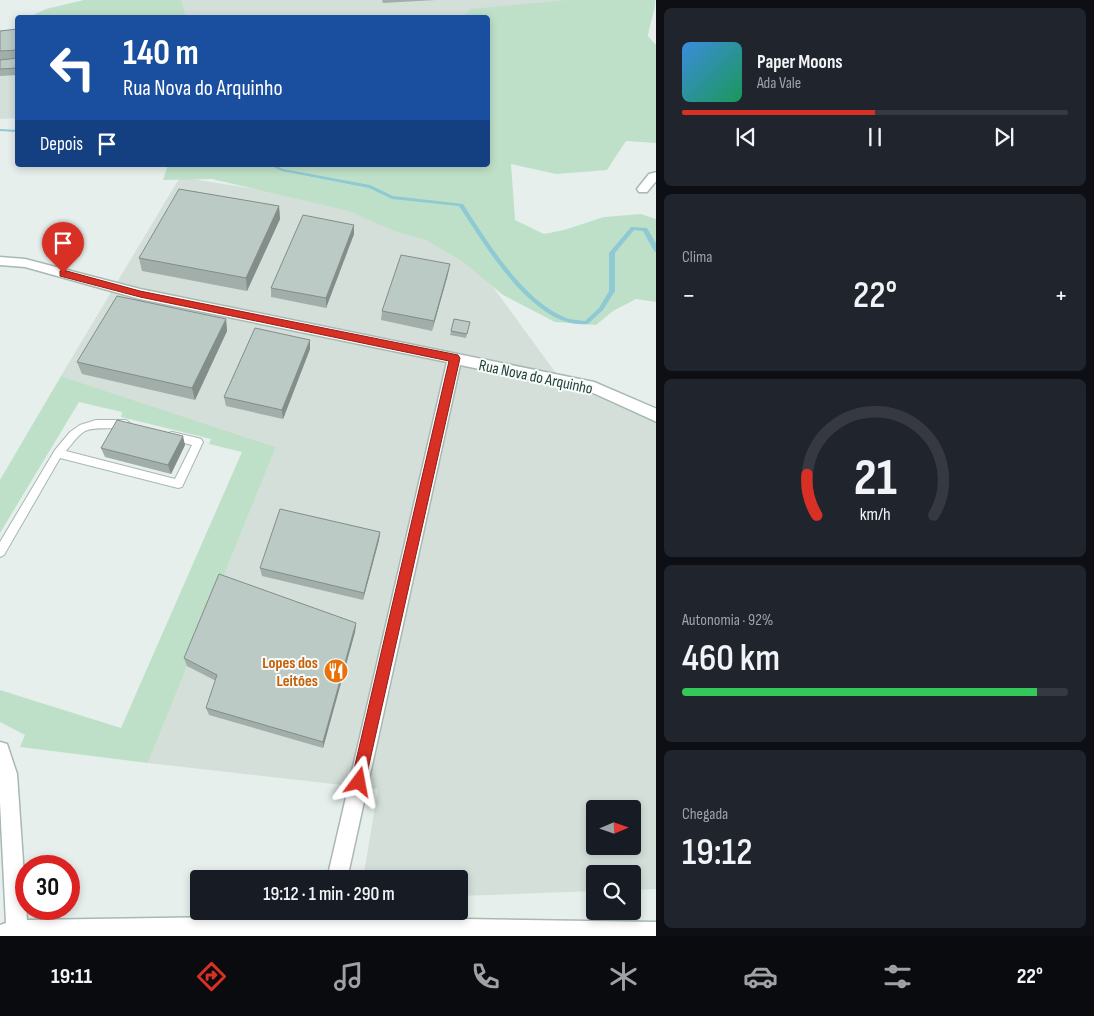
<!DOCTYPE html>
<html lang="pt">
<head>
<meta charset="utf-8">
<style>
  :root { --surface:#171b24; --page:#20242c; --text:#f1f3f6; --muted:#9ea1a6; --line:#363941; --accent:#d93025 }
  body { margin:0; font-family:"Sofia Sans Condensed",sans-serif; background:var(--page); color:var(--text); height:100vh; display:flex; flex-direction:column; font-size:19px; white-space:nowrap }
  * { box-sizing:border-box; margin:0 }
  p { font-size:16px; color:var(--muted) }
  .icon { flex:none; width:28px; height:28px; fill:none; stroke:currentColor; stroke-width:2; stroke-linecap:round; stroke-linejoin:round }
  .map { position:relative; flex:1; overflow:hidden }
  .panel { display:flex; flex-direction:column; gap:8px; padding:8px; background:#0d0f14; width:438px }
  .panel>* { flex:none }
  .hud { position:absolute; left:15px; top:15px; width:475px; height:152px; border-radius:5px; box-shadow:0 2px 8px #0003; background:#1a4fa0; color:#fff; overflow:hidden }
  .needle { width:32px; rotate:88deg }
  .fabs { position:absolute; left:586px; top:800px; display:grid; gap:10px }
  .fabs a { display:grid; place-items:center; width:55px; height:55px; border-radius:5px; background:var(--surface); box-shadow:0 2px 8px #0003; font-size:25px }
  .speed { position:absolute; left:15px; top:855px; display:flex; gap:10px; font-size:25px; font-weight:700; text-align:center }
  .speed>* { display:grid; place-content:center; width:65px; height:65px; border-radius:50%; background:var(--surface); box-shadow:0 2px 8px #0003; line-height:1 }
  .speed .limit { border:8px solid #d22; background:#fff; color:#111 }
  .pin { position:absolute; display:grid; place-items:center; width:42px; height:42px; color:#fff; margin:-51px -21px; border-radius:50% 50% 50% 0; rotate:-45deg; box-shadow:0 0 5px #0007 }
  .pin .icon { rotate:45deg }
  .me { position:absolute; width:55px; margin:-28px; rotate:13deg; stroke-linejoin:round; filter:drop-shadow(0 0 4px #0008) }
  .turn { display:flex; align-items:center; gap:18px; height:105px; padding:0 25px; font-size:22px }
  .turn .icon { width:65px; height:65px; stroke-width:2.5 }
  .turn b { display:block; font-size:35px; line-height:42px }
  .then { display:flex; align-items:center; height:48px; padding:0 25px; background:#0003; gap:10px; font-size:19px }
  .big { font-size:38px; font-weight:600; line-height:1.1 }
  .panel .widget { flex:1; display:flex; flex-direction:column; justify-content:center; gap:8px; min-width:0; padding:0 18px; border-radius:8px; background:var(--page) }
  .panel .dial { align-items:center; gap:0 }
  .dial svg { height:130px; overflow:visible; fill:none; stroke:var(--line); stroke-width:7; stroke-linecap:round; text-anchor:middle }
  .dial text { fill:var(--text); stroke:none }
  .song { display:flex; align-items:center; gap:15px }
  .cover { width:60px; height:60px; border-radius:8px; background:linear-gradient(135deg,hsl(210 70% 55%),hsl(150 70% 35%)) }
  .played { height:5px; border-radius:2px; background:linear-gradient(90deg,var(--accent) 50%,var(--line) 50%) }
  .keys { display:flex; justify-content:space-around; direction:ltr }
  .heat { display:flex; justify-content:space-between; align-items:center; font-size:28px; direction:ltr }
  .charge { height:8px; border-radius:4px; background:linear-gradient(90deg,#34c759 92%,var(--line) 0) }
  .trip { position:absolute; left:190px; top:870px; width:278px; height:50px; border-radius:5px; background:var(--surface); box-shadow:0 2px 8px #0003; font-weight:600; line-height:50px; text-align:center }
  .menu { display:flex; height:80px; justify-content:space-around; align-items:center; background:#090b0e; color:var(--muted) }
  .menu .icon { width:35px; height:35px }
  .menu .selected { color:var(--accent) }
  .menu b { font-size:22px; color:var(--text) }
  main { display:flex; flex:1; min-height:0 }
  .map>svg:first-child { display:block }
</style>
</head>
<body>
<main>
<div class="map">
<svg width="657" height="936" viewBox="0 0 657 936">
  <rect width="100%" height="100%" fill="#e6efeb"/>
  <g fill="#d4dfda" fill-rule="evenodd">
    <path d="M 180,0 L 604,0 L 488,18 L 183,17 Z"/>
    <path d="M 17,41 L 17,118 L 0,119 L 0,42 Z"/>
    <path d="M 180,177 L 426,217 L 461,243 L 563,383 L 612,400 L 656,423 L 656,889 L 633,890 L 632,874 L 595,874 L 595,891 L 459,896 L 459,879 L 363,879 L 378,789 L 148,763 L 276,447 L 61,376 ZM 595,809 L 632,809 L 632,846 L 595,846 Z"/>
  </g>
  <g fill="#bfe0c8">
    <path d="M 84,0 L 181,0 L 186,17 L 29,17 L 46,9 Z"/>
    <path d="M 567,0 L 655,0 C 656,8 649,27 648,36 L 656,45 L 656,143 L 626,141 L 607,170 L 556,174 L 511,164 L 515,220 L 544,234 L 564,230 L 604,217 L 641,214 L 656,219 L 656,302 L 636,299 L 613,311 L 596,325 L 555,322 L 503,295 L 462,261 L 426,240 L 394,231 L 349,211 L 212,179 L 163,180 L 168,165 L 488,165 L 488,18 L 463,17 L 470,9 Z"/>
    <path d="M 61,376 L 276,447 L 148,763 L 20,747 L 25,735 L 0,722 L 0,690 L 121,728 L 242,452 L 209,444 L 211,439 L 121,417 L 122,412 L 79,402 L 0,533 L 0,480 Z"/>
  </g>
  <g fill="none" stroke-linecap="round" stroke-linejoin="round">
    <g fill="#8ec9d4" fill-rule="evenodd">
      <path d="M 0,129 L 18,130 L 18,132 L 0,131 Z"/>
      <path d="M 269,165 L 275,165 L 283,169 L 370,185 L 393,196 L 463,204 C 487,241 523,301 566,318 C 572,320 579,320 585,321 L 599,308 L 609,291 L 609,253 L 631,227 L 647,228 L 657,245 L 657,253 L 654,251 L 643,231 L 634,230 L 615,253 L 615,291 L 603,310 L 588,324 C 534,330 485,245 459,206 L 392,199 L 369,188 L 282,171 Z"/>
    </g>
    <defs>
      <path id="service" d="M 96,420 L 126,420 L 131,424 C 124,432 97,425 85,431 C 77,436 72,444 66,451 L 175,479 L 192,445 L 169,439 L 167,436 L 169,433 L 172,432 L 198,438 L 201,439 L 203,442 L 182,487 L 178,488 L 60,458 L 4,555 L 0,557 L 0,542 L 55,450 L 70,432 L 80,425 Z"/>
      <g id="minor">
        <path d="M 657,172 L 657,180 L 647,192 L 639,192 L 637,189 L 649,174 Z"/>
        <path d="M 0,257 L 25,259 L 140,289 L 594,382 L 657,409 L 657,422 L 591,392 L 460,365 L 347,879 L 327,879 L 447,362 L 140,299 L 25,267 L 0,265 Z"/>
        <path d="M 0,742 L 7,744 L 17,774 L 27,920 L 280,916 L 657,922 L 657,936 L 0,936 L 0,925 L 6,923 L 0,802 Z"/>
      </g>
    </defs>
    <use href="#service" stroke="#a8b8b2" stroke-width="2"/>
    <use href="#minor" stroke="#a8b8b2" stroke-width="3"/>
    <use href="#service" fill="#fff" fill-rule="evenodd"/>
    <use href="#minor" fill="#fff" fill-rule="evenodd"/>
  </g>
  <g fill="#a1aea9">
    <path d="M 382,0 L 436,0 L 383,3 Z"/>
    <path d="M 18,29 L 18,75 L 0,76 L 0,31 Z"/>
    <path d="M 279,206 L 280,219 L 247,291 L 142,271 L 139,258 Z"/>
    <path d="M 354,225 L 354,234 L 326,308 L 271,297 L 271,288 Z"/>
    <path d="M 448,274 L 432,331 L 381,320 L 382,311 Z"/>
    <path d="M 226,319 L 227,331 L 195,400 L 82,374 L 77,362 Z"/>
    <path d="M 454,319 L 470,322 L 466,338 L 450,335 Z"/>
    <path d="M 310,340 L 310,349 L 283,419 L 226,406 L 224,397 Z"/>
    <path d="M 185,445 L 171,474 L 105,457 L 101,448 Z"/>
    <path d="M 380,532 L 379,540 L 363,600 L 262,576 L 260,568 Z"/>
    <path d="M 356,623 L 355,632 L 323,748 L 209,715 L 206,708 L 216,681 L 187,666 L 184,658 Z"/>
  </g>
  <g fill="#838d89">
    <path d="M 279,206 L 280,219 L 247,291 L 246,278 Z"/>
    <path d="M 354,225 L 354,234 L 326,308 L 326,298 Z"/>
    <path d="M 450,264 L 448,274 L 432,331 L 434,321 Z"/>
    <path d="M 226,319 L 227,331 L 195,400 L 192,388 Z"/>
    <path d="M 310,340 L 310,349 L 283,419 L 282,410 Z"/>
    <path d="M 183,436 L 185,445 L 171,474 L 168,465 Z"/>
    <path d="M 380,532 L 379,540 L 363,600 L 364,593 Z"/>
    <path d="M 356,623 L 355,632 L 323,748 L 323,742 Z"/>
  </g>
  <g fill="#bbcac4" stroke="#838d89">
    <path d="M 18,29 L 18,50 L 0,51 L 0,31 Z"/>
    <path d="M 18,58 L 18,68 L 0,69 L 0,60 Z"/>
    <path d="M 179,189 L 279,206 L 246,278 L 139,258 Z"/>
    <path d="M 303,215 L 354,225 L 326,298 L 271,288 Z"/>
    <path d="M 401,255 L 450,264 L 434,321 L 382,311 Z"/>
    <path d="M 117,296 L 226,319 L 192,388 L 77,362 Z"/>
    <path d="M 454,319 L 470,322 L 467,334 L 451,331 Z"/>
    <path d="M 255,328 L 310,340 L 282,410 L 224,397 Z"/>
    <path d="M 117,420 L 183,436 L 168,465 L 101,448 Z"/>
    <path d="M 280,509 L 380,532 L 364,593 L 260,568 Z"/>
    <path d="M 219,574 L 356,623 L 323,742 L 206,708 L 217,675 L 184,658 Z"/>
  </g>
  <path fill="#d93025" stroke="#8d1f18" d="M 63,270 L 140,291 L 458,355 L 460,358 L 364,787 L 359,789 L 354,787 L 351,782 L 449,361 L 140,297 L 60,276 L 60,271 Z"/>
  <defs>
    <symbol id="restaurant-disc" viewBox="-11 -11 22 22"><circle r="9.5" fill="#e8710a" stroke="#f7fbf9"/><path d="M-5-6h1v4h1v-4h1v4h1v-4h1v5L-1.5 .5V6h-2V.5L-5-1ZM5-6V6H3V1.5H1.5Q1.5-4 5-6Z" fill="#fff"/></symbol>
  </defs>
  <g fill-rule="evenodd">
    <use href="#restaurant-disc" x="322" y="657" width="28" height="28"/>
  </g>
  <g text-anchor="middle" stroke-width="4" stroke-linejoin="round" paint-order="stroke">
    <g font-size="16" fill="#24423a" stroke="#f7fbf9">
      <text transform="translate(536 376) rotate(12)" y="6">Rua Nova do Arquinho</text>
    </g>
    <g font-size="16" font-weight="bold" fill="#c56008" stroke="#f7fbf9" text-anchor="end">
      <text x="318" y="668">Lopes dos<tspan x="318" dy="18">Leitões</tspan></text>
    </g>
  </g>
</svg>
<div class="fabs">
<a><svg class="needle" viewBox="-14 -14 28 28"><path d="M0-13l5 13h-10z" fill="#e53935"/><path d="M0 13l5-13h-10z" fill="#9ea1a6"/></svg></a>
<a><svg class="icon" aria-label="search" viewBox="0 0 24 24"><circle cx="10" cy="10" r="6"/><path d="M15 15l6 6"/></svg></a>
</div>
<div class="speed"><div class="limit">30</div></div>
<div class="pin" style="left:63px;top:273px;background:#d93025"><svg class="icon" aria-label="arrive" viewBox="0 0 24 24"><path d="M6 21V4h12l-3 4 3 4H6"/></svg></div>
<svg class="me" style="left:359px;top:782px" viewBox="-20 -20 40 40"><path d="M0-17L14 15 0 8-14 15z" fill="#d93025" stroke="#fff" stroke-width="4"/></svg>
<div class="trip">19:12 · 1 min · 290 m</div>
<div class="hud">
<div class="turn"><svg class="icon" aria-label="left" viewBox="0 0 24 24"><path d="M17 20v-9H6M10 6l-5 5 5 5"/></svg><div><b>140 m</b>Rua Nova do Arquinho</div></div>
<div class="then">Depois<svg class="icon" aria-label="arrive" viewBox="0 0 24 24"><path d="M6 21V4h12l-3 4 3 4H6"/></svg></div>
</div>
</div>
<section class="panel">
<div class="widget">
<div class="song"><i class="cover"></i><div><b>Paper Moons</b><p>Ada Vale</p></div></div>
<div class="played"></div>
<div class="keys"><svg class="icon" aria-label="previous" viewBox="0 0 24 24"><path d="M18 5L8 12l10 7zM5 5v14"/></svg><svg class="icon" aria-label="pause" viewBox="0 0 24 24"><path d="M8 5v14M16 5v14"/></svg><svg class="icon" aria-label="next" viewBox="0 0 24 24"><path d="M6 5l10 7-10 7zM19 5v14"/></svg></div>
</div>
<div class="widget"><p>Clima</p>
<div class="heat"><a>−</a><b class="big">22°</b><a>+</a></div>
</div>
<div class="widget dial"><svg viewBox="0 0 100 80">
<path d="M14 69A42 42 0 1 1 86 69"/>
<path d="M14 69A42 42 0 0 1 8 44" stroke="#d93025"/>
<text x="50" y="56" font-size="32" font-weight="700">21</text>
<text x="50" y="72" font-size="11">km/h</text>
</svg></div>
<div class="widget"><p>Autonomia · 92%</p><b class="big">460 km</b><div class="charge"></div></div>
<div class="widget"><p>Chegada</p><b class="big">19:12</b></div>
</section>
</main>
<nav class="menu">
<b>19:11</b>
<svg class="icon selected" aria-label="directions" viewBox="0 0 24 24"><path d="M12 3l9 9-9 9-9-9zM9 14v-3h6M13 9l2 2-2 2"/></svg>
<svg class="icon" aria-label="music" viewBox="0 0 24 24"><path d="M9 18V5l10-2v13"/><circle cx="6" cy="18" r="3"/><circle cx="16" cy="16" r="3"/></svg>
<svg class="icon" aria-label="phone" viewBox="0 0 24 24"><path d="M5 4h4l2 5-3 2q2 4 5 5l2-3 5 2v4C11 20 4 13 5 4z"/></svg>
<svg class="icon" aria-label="climate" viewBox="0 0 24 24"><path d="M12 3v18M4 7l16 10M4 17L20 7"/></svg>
<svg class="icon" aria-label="car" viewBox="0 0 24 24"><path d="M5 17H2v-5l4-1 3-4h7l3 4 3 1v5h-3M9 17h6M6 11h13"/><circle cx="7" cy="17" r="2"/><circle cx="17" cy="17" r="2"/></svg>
<svg class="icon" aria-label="filters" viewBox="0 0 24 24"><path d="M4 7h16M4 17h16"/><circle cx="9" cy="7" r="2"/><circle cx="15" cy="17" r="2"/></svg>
<b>22°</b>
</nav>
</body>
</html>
